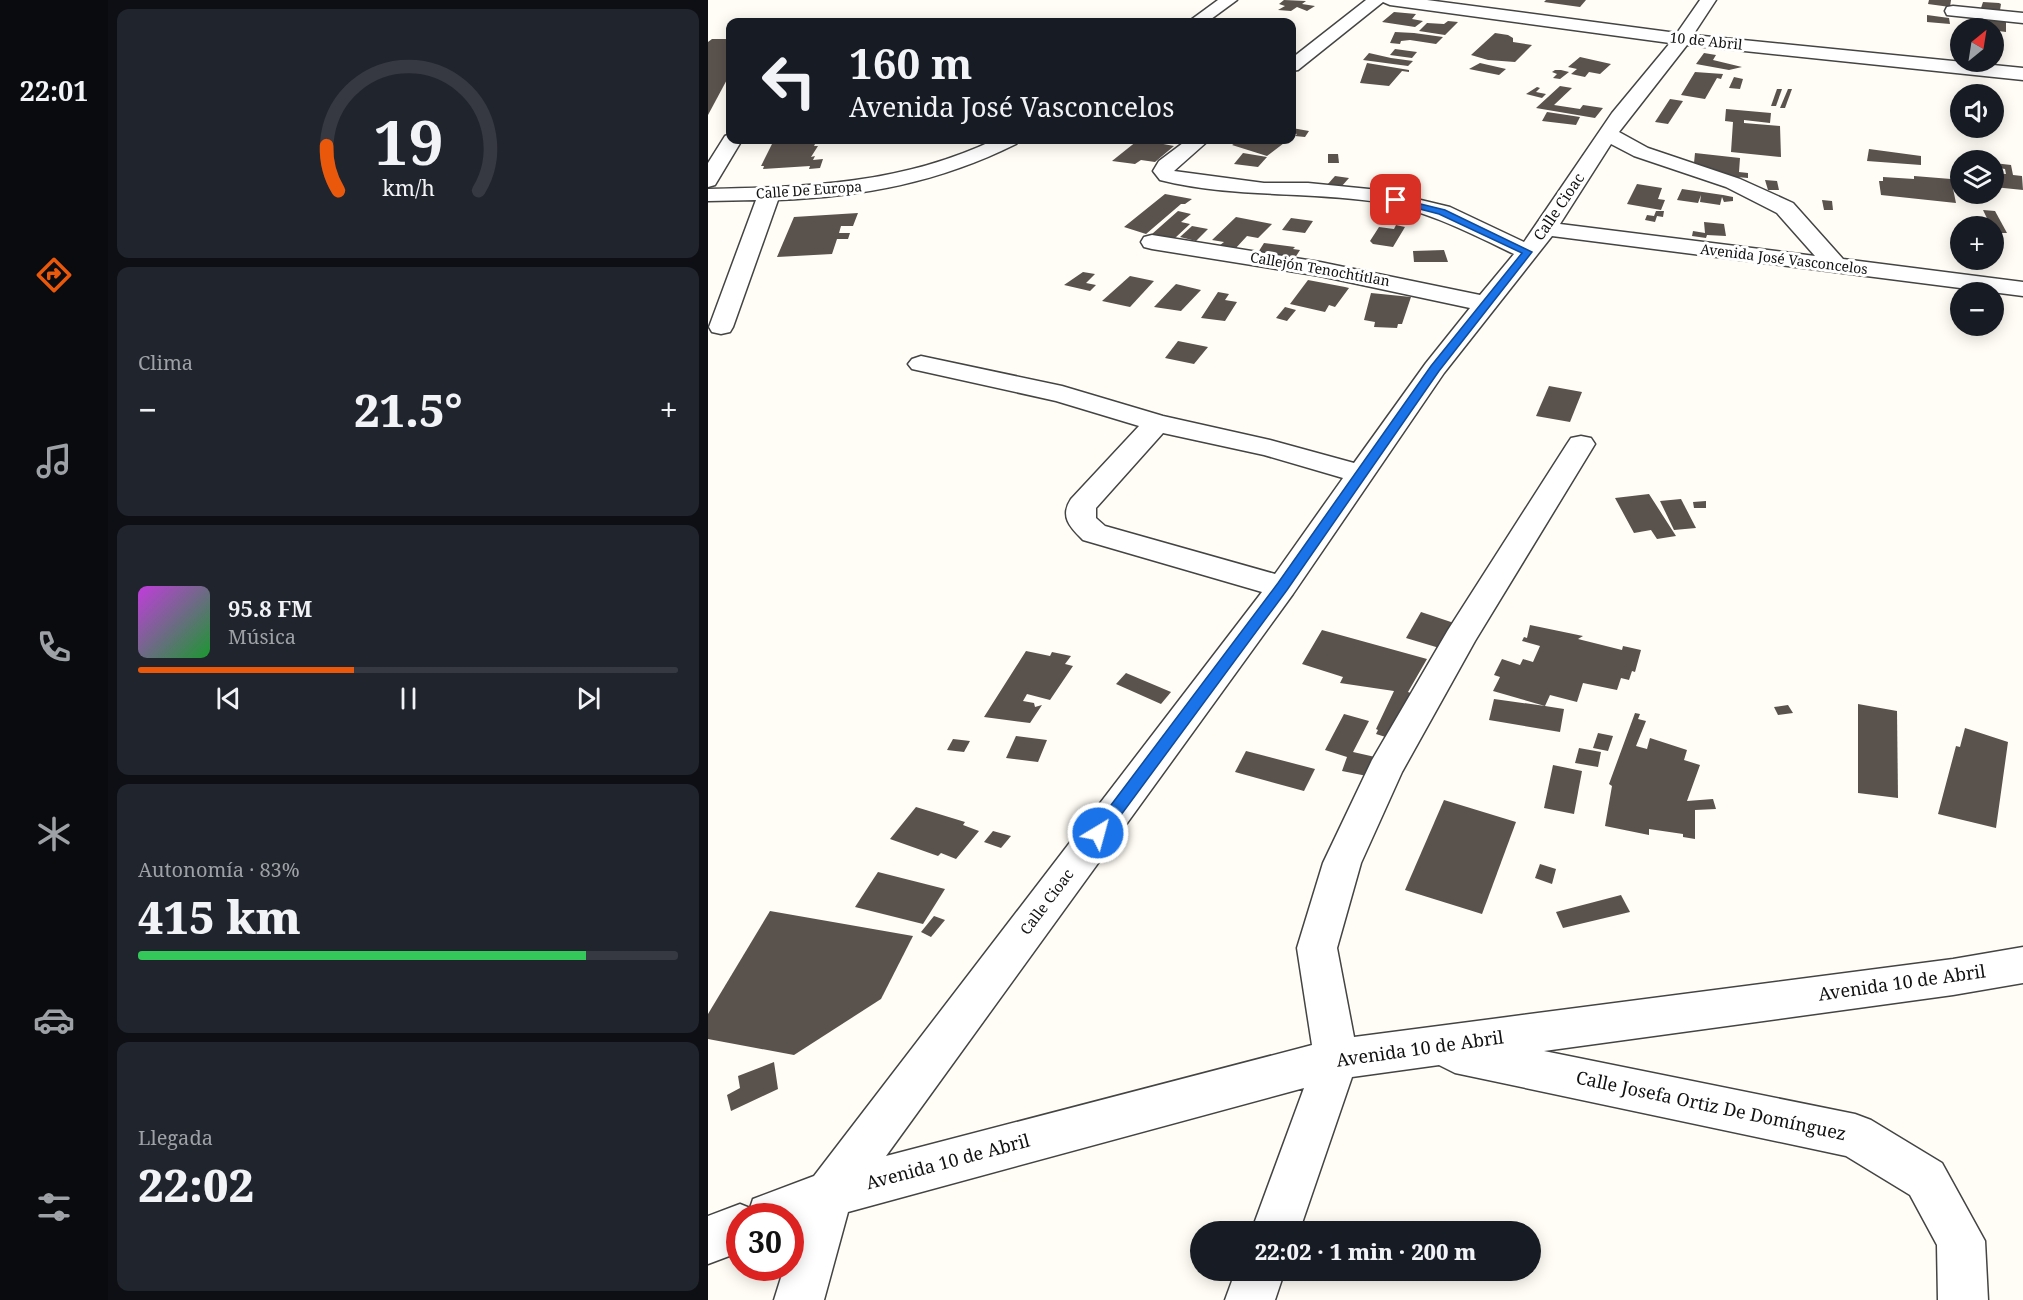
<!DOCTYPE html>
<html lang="es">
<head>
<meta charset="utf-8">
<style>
  :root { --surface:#171b24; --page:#20242c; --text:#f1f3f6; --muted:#9ea1a6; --line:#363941; --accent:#ea580c }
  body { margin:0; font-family:"Noto Serif",serif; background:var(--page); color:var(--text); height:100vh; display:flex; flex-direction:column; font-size:22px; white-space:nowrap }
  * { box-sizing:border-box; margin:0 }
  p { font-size:20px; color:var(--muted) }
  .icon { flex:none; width:33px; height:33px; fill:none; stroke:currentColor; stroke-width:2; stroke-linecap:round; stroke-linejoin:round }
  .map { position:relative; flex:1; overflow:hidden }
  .sheet { display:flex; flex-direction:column; gap:9px; padding:9px; background:#0d0f14; width:600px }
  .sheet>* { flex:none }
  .banner { position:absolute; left:18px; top:18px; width:570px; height:126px; border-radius:12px; box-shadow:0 3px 15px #0003; background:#171b24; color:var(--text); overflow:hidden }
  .needle { width:39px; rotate:30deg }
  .controls { position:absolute; left:1242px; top:18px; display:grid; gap:12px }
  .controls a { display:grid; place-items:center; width:54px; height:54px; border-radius:50%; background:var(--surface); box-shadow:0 3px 15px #0003; font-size:30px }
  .speed { position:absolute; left:18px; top:1203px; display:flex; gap:12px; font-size:30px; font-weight:700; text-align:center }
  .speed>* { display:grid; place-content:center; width:78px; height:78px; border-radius:50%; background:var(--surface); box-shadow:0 3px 15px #0003; line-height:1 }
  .speed .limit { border:9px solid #d22; background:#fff; color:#111 }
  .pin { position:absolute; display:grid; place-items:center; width:51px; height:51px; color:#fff; margin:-26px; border-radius:12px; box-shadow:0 3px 9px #0006 }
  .me { position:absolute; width:66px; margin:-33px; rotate:37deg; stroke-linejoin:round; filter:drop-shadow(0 0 4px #0008) }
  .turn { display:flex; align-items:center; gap:21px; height:126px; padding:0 24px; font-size:27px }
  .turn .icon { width:78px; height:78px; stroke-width:2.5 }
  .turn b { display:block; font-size:42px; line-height:51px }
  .big { font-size:45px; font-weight:800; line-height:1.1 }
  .sheet .tile { flex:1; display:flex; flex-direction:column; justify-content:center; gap:9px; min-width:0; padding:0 21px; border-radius:12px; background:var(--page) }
  .sheet .dial { align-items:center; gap:0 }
  .dial svg { height:156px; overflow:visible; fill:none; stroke:var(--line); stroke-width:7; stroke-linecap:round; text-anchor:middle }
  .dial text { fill:var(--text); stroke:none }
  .song { display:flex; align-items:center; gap:18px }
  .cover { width:72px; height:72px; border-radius:9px; background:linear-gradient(135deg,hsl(290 70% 55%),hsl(130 70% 35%)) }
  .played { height:6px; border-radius:3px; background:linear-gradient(90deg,var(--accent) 40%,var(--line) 40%) }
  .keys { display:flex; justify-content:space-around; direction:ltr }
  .heat { display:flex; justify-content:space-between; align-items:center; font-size:33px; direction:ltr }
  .charge { height:9px; border-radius:4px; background:linear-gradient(90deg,#34c759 83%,var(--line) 0) }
  .trip { position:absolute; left:482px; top:1221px; width:351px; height:60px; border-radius:30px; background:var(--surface); box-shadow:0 3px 15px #0003; font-weight:800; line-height:60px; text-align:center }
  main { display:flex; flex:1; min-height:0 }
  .tab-bar { display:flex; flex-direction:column; width:108px; justify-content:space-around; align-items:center; background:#090b0e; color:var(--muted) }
  .tab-bar .icon { width:42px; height:42px }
  .tab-bar .active { color:var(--accent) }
  .tab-bar b { font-size:27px; color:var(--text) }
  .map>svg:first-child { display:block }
</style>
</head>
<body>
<main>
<nav class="tab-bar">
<b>22:01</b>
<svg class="icon active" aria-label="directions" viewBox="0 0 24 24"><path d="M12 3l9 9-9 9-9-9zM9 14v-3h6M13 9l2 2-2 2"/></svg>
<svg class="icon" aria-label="music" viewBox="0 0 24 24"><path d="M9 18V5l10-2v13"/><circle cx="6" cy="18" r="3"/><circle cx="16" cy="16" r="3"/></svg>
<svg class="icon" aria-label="phone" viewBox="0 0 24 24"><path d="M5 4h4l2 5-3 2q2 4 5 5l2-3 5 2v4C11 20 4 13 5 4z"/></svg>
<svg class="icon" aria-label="climate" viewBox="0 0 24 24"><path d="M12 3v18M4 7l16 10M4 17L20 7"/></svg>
<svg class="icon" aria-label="car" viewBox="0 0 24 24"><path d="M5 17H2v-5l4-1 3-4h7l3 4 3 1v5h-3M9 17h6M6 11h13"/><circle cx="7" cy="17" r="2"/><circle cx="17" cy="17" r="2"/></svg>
<svg class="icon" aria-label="filters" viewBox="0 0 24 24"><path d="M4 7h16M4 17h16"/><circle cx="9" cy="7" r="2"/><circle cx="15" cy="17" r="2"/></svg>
</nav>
<section class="sheet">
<div class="tile dial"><svg viewBox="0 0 100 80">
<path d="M14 69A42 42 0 1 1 86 69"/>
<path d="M14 69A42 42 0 0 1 8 46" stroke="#ea580c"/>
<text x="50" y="56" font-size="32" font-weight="700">19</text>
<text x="50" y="72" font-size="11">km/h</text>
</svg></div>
<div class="tile"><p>Clima</p>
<div class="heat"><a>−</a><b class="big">21.5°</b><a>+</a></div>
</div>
<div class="tile">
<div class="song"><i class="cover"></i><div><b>95.8 FM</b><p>Música</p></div></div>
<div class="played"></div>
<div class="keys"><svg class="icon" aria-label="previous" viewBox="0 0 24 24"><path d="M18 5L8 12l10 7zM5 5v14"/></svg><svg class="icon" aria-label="pause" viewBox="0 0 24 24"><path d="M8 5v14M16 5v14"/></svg><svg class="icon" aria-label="next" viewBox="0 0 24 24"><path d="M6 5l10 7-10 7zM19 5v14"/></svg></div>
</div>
<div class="tile"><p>Autonomía · 83%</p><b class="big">415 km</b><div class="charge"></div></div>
<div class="tile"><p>Llegada</p><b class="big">22:02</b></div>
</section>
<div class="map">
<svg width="1315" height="1300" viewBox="0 0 1315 1300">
  <rect width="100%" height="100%" fill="#fffdf5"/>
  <g fill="#5a524d">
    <path d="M 576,0 L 598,1 L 594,4 L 607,6 L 599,11 L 589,7 L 583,11 L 570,10 L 577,6 L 571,4 Z"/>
    <path d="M 838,0 L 878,0 L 872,7 L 836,2 Z"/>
    <path d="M 1221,0 L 1243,0 L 1242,7 L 1220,4 Z"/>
    <path d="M 1275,2 L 1291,3 L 1293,4 L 1292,10 L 1276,10 L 1273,8 Z"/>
    <path d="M 686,12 L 708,14 L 704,19 L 715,21 L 707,27 L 674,22 Z"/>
    <path d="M 1219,15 L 1241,18 L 1242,24 L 1219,22 Z"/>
    <path d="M 1281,20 L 1298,22 L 1298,32 L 1268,28 L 1268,24 L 1280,25 Z"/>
    <path d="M 740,21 L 750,22 L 737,35 L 711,31 L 719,23 L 736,24 Z"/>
    <path d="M 687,32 L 706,33 L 735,37 L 728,44 L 702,40 L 693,41 L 692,44 L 682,43 Z"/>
    <path d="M 787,33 L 800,35 L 805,38 L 805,42 L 824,45 L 807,62 L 780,60 L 763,55 Z"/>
    <path d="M 4,39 L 22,39 L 22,74 L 0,115 L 0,42 Z"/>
    <path d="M 687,49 L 709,52 L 704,58 L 682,55 Z"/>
    <path d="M 661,53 L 683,58 L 705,61 L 700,66 L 655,60 Z"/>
    <path d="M 996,53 L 1008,55 L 1005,60 L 1034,67 L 1021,70 L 988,64 Z"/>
    <path d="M 872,57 L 903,64 L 892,74 L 881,72 L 877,77 L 863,74 L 869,69 L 860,67 Z"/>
    <path d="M 659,63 L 701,70 L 701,72 L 694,71 L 681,86 L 652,83 Z"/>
    <path d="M 772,63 L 798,69 L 791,75 L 761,69 Z"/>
    <path d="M 847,70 L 853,70 L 861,72 L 852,79 L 845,78 L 849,74 L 844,72 Z"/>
    <path d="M 987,72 L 1015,74 L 1013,79 L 1009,78 L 997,99 L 973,95 Z"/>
    <path d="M 1026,77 L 1035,79 L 1032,89 L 1021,88 Z"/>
    <path d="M 852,86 L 864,88 L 846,105 L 872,109 L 875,105 L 895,108 L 887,118 L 828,108 Z"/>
    <path d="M 829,87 L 832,88 L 828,92 L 838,94 L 834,98 L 818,94 Z"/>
    <path d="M 1069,89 L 1074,89 L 1068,106 L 1063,106 Z"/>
    <path d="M 1080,89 L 1084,89 L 1077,108 L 1072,108 Z"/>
    <path d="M 962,99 L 975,101 L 960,124 L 947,122 Z"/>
    <path d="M 1018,109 L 1063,113 L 1062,123 L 1036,120 L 1036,123 L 1072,126 L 1073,157 L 1023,152 L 1025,122 L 1017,121 Z"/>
    <path d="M 839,112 L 859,115 L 872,117 L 868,125 L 834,121 Z"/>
    <path d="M 584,128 L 601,131 L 597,137 L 587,136 L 589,134 L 584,133 Z"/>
    <path d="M 66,140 L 113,140 L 107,144 L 106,146 L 110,146 L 103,157 L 107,156 L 105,160 L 115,159 L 112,168 L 101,169 L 102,166 L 55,169 L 56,166 L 53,166 Z"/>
    <path d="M 532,140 L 556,141 L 580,140 L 559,156 L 524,145 Z"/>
    <path d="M 429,141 L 450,143 L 466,146 L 447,162 L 433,160 L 427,164 L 404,161 Z"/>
    <path d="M 1161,149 L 1213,156 L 1213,165 L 1159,161 Z"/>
    <path d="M 535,153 L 559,157 L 550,167 L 526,164 Z"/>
    <path d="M 987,153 L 1032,158 L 1031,172 L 1040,173 L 1040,178 L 985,173 Z"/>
    <path d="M 620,154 L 630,154 L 631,163 L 620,163 Z"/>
    <path d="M 1286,163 L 1303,165 L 1305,175 L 1314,176 L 1315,190 L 1286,187 L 1286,173 L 1298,174 L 1297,169 L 1286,167 Z"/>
    <path d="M 627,176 L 641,178 L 633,187 L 619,185 Z"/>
    <path d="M 684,176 L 695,178 L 690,189 L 700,192 L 692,195 L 670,191 Z"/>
    <path d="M 1206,176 L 1243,179 L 1248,203 L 1173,195 L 1171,181 L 1175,181 L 1175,177 L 1206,179 Z"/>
    <path d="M 1057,180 L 1069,181 L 1071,190 L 1060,190 Z"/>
    <path d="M 929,184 L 954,188 L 950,199 L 957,200 L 953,210 L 919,204 Z"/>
    <path d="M 974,189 L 1015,195 L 1025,197 L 1025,201 L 1016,202 L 1014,197 L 1012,205 L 992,202 L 993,195 L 990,203 L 969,200 Z"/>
    <path d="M 457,194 L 484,199 L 477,204 L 473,204 L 438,234 L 416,227 Z"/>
    <path d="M 1114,200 L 1124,201 L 1125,210 L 1116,210 Z"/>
    <path d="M 1275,210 L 1287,211 L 1299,233 L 1286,233 Z"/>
    <path d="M 470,211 L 483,214 L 473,222 L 482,224 L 467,238 L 461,241 L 459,237 L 444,234 Z"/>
    <path d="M 948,211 L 956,211 L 955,217 L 949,216 L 947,222 L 937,220 L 939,215 L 946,216 Z"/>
    <path d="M 150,213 L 145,226 L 133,226 L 131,233 L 142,233 L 140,239 L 129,239 L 124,254 L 69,257 L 86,217 Z"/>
    <path d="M 528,217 L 564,224 L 550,238 L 539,236 L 527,249 L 507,249 L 516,242 L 504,240 Z"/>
    <path d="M 583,218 L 605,221 L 597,233 L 574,230 Z"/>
    <path d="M 996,222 L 1016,224 L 1018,236 L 999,235 L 998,238 L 984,236 L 985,231 L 997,233 Z"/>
    <path d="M 688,225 L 697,227 L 685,247 L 665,244 L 662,241 L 671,227 L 686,229 Z"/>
    <path d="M 484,226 L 500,229 L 488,241 L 472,237 Z"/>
    <path d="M 556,243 L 587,247 L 585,249 L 592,250 L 585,261 L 549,254 Z"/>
    <path d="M 736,250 L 740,262 L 706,262 L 705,251 Z"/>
    <path d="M 375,272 L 387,274 L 378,283 L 388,285 L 382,291 L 356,285 Z"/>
    <path d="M 422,276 L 446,281 L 422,307 L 394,301 Z"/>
    <path d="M 600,280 L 637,287 L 641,288 L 627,307 L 621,305 L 617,312 L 582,304 Z"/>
    <path d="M 468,284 L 493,290 L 473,311 L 446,307 Z"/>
    <path d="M 510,292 L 521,294 L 517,300 L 529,302 L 517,321 L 493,318 Z"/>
    <path d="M 663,293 L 703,297 L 694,324 L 690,324 L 689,328 L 666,327 L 667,322 L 656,320 Z"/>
    <path d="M 577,307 L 588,310 L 579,321 L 568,318 Z"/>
    <path d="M 470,341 L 500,347 L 486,364 L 457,358 Z"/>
    <path d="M 841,386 L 874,392 L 862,422 L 828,416 Z"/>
    <path d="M 941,494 L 968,536 L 949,539 L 943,530 L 926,533 L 907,498 Z"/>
    <path d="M 973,499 L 988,528 L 966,530 L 952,501 Z"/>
    <path d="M 998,501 L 998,508 L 986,508 L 985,502 Z"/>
    <path d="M 713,612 L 752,625 L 738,650 L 698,638 Z"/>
    <path d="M 822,625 L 875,636 L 870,639 L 914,650 L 915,646 L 933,650 L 927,672 L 924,671 L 921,680 L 913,678 L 909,690 L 875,683 L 869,702 L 842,695 L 837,706 L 856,709 L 852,732 L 781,720 L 786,699 L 837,706 L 785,691 L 792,677 L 786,675 L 794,659 L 812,665 L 815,659 L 825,662 L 832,646 L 814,641 L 816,637 L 819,638 Z"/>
    <path d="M 614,630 L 719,659 L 700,692 L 705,694 L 684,739 L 668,734 L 670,730 L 668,729 L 686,691 L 632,683 L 635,677 L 594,664 Z"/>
    <path d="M 318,651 L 342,656 L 344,652 L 363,656 L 357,664 L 365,666 L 342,700 L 319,694 L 315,701 L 326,703 L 327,707 L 334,705 L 322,723 L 276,717 Z"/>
    <path d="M 418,673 L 463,692 L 453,704 L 408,684 Z"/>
    <path d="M 1150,704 L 1189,711 L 1190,798 L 1150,793 Z"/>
    <path d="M 1080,705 L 1085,713 L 1070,715 L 1066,707 Z"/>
    <path d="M 927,713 L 932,714 L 930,719 L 938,721 L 928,746 L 939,749 L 942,738 L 979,750 L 976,760 L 992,765 L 979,801 L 1005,799 L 1008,809 L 987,810 L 987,839 L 975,837 L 975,834 L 941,829 L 941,835 L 897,826 L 904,786 L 901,784 Z"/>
    <path d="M 636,714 L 661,721 L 645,752 L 676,759 L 669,778 L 634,771 L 639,757 L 617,750 Z"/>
    <path d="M 1257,728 L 1300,742 L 1288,828 L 1230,814 L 1248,746 L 1252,747 Z"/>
    <path d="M 890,733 L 905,736 L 900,751 L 885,748 Z"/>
    <path d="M 308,736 L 339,740 L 330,762 L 298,758 Z"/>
    <path d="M 245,739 L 262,741 L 256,752 L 239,750 Z"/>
    <path d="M 871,748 L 893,752 L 890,767 L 867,763 Z"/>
    <path d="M 538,751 L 607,769 L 596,791 L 527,772 Z"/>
    <path d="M 845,765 L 874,771 L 866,814 L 836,808 Z"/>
    <path d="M 736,800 L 808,822 L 774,914 L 697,890 Z"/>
    <path d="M 208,807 L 257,822 L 255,825 L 271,831 L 248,859 L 233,853 L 230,856 L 182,839 Z"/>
    <path d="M 285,831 L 303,836 L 293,848 L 276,842 Z"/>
    <path d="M 832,864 L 848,869 L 844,884 L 827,878 Z"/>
    <path d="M 170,872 L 237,889 L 215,924 L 147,907 Z"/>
    <path d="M 913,895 L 922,912 L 855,928 L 848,912 Z"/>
    <path d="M 62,911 L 205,936 L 173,999 L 86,1055 L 0,1039 L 0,1014 Z"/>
    <path d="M 226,916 L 237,920 L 223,937 L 213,932 Z"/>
    <path d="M 66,1062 L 70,1089 L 23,1111 L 19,1095 L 32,1088 L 30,1076 Z"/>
  </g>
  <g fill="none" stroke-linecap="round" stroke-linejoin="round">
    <defs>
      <g id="minor">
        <path d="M 510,0 L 529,0 L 499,22 L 480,22 Z"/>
        <path d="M 658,0 L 719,0 L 969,33 L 992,0 L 1008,0 L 985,35 L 1315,68 L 1315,80 L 979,45 L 911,132 L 940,148 L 1032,179 L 1085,203 L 1135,259 L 1315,282 L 1315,296 L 844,236 L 736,373 L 585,594 L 178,1156 L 604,1045 L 589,948 L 615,863 L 664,760 L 740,630 L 859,444 L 863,438 L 873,436 L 883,438 L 887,444 L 767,641 L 694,772 L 653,863 L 629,948 L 646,1037 L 1245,959 L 1315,947 L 1315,983 L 1245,995 L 836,1051 L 1147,1114 L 1163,1120 L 1234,1163 L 1277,1241 L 1280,1300 L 1230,1300 L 1229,1245 L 1202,1195 L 1138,1156 L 747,1073 L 731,1065 L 644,1077 L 591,1232 L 543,1232 L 596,1088 L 140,1212 L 116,1300 L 66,1300 L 76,1268 L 82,1268 L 82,1247 L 88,1230 L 82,1232 L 82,1216 L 32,1216 L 32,1252 L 0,1264 L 0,1216 L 32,1204 L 42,1208 L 45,1199 L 106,1176 L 554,592 L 375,540 C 363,528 351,517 363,499 L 431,426 L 348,401 L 204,369 L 200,364 L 204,359 L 213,356 L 354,386 L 455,416 L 562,440 L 646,463 L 718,363 L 762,308 L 612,276 L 444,249 L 436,247 L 433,242 L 436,237 L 444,235 L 612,262 L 772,295 L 806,254 C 762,233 718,210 670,202 C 597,191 523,198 452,180 L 445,171 L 451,161 L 479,140 L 501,140 L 466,171 L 556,183 L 600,183 L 671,190 L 742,207 L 816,242 L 904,113 L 962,43 L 682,5 L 675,2 L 590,70 L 584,71 L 584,58 ZM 903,144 L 926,156 L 1018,187 L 1069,213 L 1107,256 L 852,224 ZM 455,433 L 556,455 L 635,478 L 567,574 L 397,526 L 388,518 L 388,508 Z"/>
        <path d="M 1245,6 L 1315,13 L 1315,23 L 1239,15 L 1237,11 L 1239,7 Z"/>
        <path d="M 22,134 L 22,140 L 34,140 L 7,185 L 0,187 L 0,163 L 17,136 Z"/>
        <path d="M 286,140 L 311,140 L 308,144 C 232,182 154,197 70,200 L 25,327 L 22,332 L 13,334 L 4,332 L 1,327 L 48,200 L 0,201 L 0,189 C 101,187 193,184 286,140 Z"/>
        <path d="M 528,1270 L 577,1270 L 567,1300 L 517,1300 Z"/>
      </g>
    </defs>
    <use href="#minor" stroke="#444" stroke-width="3"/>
    <use href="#minor" fill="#fff" fill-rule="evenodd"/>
  </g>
  <path fill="#1a73e8" stroke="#114b97" stroke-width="1.5" d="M 688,198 L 737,210 L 824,252 L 731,371 L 579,590 L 396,838 L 385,838 L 383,833 L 385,829 L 570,583 L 723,366 L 814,253 L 731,214 L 685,202 L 684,200 Z"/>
  <g text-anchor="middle" stroke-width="6" stroke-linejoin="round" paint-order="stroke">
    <g font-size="14" fill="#111" stroke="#fff">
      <text transform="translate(998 41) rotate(6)" y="5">10 de Abril</text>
      <text transform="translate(101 190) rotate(-4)" y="5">Calle De Europa</text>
      <text transform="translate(1076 259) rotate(7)" y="5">Avenida José Vasconcelos</text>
      <text transform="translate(612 269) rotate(10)" y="5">Callejón Tenochtitlan</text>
    </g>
    <g font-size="15" fill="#111" stroke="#fff">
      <text transform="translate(851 207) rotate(-56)" y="5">Calle Cioac</text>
      <text transform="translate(339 902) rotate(-53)" y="5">Calle Cioac</text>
    </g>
    <g font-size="18" fill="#111" stroke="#fff">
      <text transform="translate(1194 983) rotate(-8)" y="6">Avenida 10 de Abril</text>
      <text transform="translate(712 1049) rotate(-8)" y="6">Avenida 10 de Abril</text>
      <text transform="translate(1003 1106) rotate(12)" y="6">Calle Josefa Ortiz De Domínguez</text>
      <text transform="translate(240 1162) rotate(-15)" y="6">Avenida 10 de Abril</text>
    </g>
  </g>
</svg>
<div class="controls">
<a><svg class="needle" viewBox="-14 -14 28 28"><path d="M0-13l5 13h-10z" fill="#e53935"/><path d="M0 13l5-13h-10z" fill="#9ea1a6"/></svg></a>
<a><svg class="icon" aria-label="sound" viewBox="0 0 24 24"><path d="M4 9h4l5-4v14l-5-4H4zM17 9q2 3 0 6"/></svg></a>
<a><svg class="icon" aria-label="layers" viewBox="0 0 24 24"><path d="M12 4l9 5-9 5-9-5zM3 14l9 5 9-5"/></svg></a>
<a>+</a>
<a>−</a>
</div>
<div class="speed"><div class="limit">30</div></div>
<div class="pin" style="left:688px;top:200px;background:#d93025"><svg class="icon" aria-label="arrive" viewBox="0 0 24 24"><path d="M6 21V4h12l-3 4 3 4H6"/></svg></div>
<svg class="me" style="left:390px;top:833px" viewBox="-20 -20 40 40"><circle r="17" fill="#1a73e8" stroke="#fff" stroke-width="3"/><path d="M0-11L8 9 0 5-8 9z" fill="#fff"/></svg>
<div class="trip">22:02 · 1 min · 200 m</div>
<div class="banner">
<div class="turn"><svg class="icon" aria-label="left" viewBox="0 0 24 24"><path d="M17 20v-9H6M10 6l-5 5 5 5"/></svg><div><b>160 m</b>Avenida José Vasconcelos</div></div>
</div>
</div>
</main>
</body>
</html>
